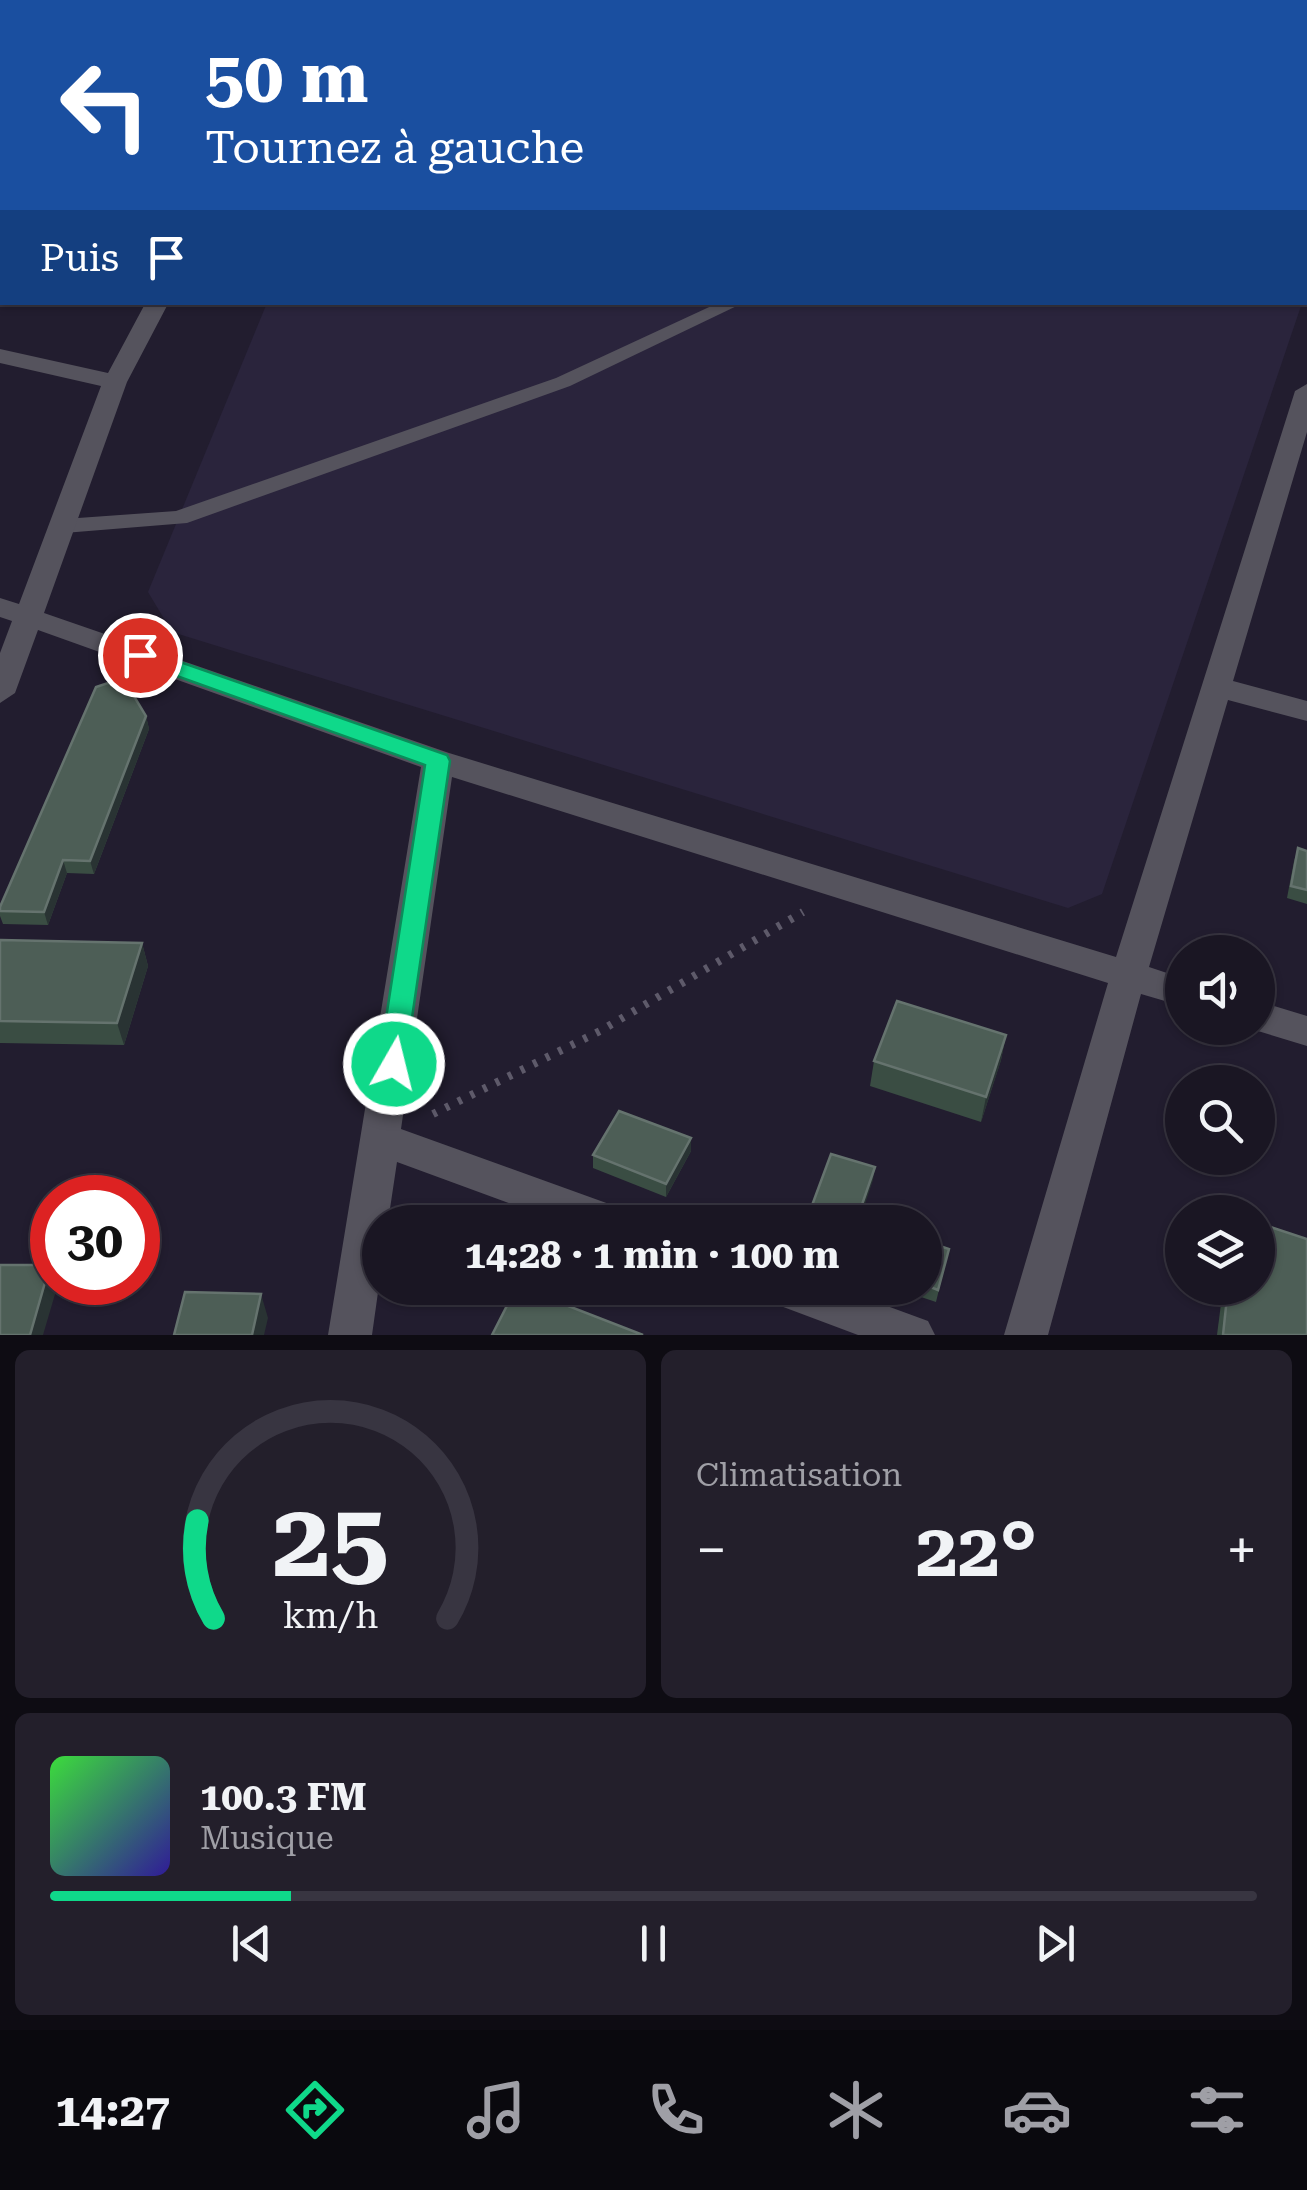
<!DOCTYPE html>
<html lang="fr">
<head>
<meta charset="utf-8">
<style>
  :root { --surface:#1a1623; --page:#231f2b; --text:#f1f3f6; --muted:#9f9fa6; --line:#383541; --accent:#0fd98a }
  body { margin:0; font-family:"Roboto Serif",serif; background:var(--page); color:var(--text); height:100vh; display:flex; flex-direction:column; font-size:38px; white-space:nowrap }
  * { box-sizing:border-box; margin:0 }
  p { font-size:32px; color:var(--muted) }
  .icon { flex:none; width:55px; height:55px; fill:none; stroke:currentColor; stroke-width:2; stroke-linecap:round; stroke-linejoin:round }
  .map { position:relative; height:1335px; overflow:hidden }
  .panel { display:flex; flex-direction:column; gap:15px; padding:15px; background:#0e0c13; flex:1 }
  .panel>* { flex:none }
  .hud { position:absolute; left:0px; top:0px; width:1308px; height:305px; box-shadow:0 2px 8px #0004,0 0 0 2px var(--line); background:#1a4fa0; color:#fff; overflow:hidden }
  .buttons { position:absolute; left:1165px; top:935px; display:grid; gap:20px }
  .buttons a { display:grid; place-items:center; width:110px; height:110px; border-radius:50%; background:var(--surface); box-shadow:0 2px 8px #0004,0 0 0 2px var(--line); font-size:50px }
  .speed { position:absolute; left:30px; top:1175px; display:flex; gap:20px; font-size:50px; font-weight:700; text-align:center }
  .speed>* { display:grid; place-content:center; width:130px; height:130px; border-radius:50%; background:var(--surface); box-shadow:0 2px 8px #0004,0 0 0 2px var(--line); line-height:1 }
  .speed .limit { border:15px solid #d22; background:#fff; color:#111 }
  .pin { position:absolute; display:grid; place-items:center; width:85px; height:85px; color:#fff; margin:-42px; border:5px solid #fff; border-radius:50%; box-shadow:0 2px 10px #0007 }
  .me { position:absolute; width:110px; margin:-55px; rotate:8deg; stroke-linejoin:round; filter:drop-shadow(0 0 8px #0008) }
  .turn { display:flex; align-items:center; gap:35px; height:210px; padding:0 40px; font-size:45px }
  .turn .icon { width:130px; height:130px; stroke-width:2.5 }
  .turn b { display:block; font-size:70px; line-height:85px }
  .then { display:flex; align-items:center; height:95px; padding:0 40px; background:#0003; gap:20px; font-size:38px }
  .big { font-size:75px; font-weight:700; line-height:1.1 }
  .panel .card { flex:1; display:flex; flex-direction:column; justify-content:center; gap:15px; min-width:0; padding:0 35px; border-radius:15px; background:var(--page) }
  .panel .dial { align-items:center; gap:0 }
  .dial svg { height:260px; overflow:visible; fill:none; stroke:var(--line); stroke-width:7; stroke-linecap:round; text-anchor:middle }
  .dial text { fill:var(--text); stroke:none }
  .song { display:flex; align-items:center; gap:30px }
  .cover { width:120px; height:120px; border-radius:15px; background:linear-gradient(135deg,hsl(120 70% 55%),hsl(250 70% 35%)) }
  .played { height:10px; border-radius:5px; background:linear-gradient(90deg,var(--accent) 20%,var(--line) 20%) }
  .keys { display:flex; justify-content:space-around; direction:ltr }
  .heat { display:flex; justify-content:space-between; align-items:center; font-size:55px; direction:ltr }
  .panel .tiles { flex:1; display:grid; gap:15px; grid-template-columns:1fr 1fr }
  .card:last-child { grid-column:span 2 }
  .trip { position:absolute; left:362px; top:1205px; width:580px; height:100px; border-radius:50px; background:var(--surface); box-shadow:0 2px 8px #0004,0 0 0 2px var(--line); font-weight:700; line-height:100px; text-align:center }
  .tabs { display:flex; height:160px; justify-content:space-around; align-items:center; background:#0a090e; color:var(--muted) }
  .tabs .icon { width:70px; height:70px }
  .tabs .active { color:var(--accent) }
  .tabs b { font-size:45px; color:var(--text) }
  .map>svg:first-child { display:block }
</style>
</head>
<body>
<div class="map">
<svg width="1307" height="1335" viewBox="0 0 1307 1335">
  <rect width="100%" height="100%" fill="#221d2f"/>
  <path fill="#2a243c" d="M 267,303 L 1302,303 L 1102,894 L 1068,908 L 172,632 L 148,592 Z"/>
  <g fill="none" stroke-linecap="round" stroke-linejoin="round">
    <path stroke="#5e5a6a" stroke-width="8" stroke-dasharray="4 10" stroke-linecap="butt" d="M 433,1114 L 600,1031 L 803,912"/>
    <g fill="#55535d" fill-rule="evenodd">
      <rect x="1305" y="149" width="2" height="10"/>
      <path d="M 720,302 L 745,302 L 570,386 L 187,523 L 64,533 L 53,526 L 64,519 L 176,511 L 556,378 Z"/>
    </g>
    <g fill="#55535d" fill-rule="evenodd">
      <path d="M 657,0 L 688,0 L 689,2 L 659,2 Z"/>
      <path d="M 1305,96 L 1307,97 L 1307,109 L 1305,108 Z"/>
      <path d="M 146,302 L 169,302 L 127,382 L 44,613 L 449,753 L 1116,957 L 1295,391 L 1307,384 L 1307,432 L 1233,681 L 1307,701 L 1307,721 L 1228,700 L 1149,967 L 1182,978 L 1182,1006 L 1141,994 L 1048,1335 L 1004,1335 L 1108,983 L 452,777 L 401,1129 L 623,1209 L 629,1222 L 560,1222 L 397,1162 L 388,1222 L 380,1222 L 380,1278 L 372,1335 L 328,1335 L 421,767 L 38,630 L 15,693 L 0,703 L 0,653 L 12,621 L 0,617 L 0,598 L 19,604 L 101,386 L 0,363 L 0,349 L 108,373 Z"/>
      <path d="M 1258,1001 L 1307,1016 L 1307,1046 L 1248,1028 L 1258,1028 Z"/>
      <path d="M 764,1288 L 838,1288 L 928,1321 L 935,1335 L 858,1335 L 770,1302 Z"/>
    </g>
  </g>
  <g fill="#3a4d43">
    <path d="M 0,0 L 289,0 L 288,2 L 2,2 L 2,252 L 0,252 Z"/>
    <path d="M 947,0 L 1307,0 L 1307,43 L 1305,42 L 1305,2 L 947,2 Z"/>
    <path d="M 146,716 L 149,729 L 94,874 L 67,873 L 48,925 L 3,924 L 0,916 L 0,907 Z"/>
    <path d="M 1298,848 L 1307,851 L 1307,904 L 1287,898 L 1294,861 Z"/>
    <path d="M 0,940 L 142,943 L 148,966 L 124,1045 L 0,1043 Z"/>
    <path d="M 1006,1035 L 1001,1060 L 981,1122 L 870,1086 L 874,1061 Z"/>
    <path d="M 691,1151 L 666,1197 L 593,1168 L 593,1155 Z"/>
    <path d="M 925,1241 L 946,1261 L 936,1302 L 894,1288 L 925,1288 Z"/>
    <path d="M 442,1288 L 495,1288 L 487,1307 L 442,1293 Z"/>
    <path d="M 1223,1288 L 1258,1288 L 1307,1335 L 1217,1335 Z"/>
  </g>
  <g fill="#293333">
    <path d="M 146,716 L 149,729 L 94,874 L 90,861 Z"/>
    <path d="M 63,860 L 67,873 L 48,925 L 44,912 Z"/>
    <path d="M 142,943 L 148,966 L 124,1045 L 117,1023 Z"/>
    <path d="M 1006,1035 L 1001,1060 L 981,1122 L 986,1097 Z"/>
    <path d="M 691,1138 L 691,1151 L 666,1197 L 666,1184 Z"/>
    <path d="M 875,1167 L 873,1180 L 859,1222 L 856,1222 Z"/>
    <path d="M 50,1265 L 52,1272 L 52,1282 L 58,1284 L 43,1335 L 30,1335 Z"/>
    <path d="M 489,1288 L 495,1288 L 487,1307 L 486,1294 Z"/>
    <path d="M 261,1294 L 268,1318 L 264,1335 L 252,1335 Z"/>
  </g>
  <g fill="#4d5e56" stroke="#65736e" stroke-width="2.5">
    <path d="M 0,0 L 281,0 L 279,2 L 2,2 L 2,233 L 0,233 L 0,101 L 2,100 L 2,86 L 0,85 L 0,58 L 2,51 L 0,51 Z"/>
    <path d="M 948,0 L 1039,0 L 1039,2 L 947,2 Z"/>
    <path d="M 1200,0 L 1307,0 L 1307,25 L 1305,24 L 1305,2 L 1219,2 Z"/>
    <path d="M 123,678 L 146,716 L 90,861 L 63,860 L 44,912 L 0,911 L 0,907 L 96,687 Z"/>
    <path d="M 1298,848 L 1307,851 L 1307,890 L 1291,886 Z"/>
    <path d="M 0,940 L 142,943 L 117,1023 L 0,1021 Z"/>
    <path d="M 897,1001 L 1006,1035 L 986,1097 L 874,1061 Z"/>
    <path d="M 619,1111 L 691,1138 L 666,1184 L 593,1155 Z"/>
    <path d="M 831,1154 L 875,1167 L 856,1222 L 817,1222 L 807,1219 Z"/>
    <path d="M 1258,1223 L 1307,1239 L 1307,1335 L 1223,1335 L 1228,1288 L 1258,1288 Z"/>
    <path d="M 925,1241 L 949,1249 L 938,1290 L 925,1285 Z"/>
    <path d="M 0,1265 L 50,1265 L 30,1335 L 0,1335 Z"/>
    <path d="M 463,1288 L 489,1288 L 486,1294 Z"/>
    <path d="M 516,1288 L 522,1288 L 643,1335 L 492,1335 Z"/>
    <path d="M 185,1292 L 261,1294 L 252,1335 L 174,1335 Z"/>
  </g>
  <path fill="#0fd98a" stroke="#0a8d5a" stroke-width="2.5" d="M 140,648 L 447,755 L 450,761 L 404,1072 L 383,1072 L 379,1064 L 425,765 L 132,660 L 132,650 Z"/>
</svg>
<div class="buttons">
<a><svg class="icon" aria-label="sound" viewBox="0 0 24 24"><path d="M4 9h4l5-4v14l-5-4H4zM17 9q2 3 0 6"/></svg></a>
<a><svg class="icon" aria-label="search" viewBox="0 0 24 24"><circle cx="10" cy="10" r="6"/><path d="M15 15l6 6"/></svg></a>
<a><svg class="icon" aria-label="layers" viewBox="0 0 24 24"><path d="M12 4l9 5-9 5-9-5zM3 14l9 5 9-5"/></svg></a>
</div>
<div class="speed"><div class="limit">30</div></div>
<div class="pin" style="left:140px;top:655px;background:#d93025"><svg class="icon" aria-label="arrive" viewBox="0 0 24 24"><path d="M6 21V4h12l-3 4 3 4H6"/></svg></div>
<svg class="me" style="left:394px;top:1064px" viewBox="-20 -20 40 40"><circle r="17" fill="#0fd98a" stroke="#fff" stroke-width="3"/><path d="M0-11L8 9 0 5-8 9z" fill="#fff"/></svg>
<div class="trip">14:28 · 1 min · 100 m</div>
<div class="hud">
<div class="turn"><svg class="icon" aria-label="left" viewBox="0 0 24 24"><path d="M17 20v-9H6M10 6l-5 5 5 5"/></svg><div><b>50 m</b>Tournez à gauche</div></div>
<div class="then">Puis<svg class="icon" aria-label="arrive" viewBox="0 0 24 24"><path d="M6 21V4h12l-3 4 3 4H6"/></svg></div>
</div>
</div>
<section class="panel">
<div class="tiles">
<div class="card dial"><svg viewBox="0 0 100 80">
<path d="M14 69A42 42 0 1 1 86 69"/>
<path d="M14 69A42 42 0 0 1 9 39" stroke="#0fd98a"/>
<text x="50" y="56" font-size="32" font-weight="700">25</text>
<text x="50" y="72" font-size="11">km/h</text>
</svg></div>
<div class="card"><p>Climatisation</p>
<div class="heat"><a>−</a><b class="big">22°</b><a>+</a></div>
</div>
<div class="card">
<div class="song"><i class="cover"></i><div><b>100.3 FM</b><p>Musique</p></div></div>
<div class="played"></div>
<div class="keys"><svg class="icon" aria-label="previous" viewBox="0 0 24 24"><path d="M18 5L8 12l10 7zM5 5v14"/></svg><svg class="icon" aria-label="pause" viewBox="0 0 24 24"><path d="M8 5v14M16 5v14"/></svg><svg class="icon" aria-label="next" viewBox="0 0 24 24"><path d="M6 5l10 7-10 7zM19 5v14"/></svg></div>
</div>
</div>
</section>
<nav class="tabs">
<b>14:27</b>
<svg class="icon active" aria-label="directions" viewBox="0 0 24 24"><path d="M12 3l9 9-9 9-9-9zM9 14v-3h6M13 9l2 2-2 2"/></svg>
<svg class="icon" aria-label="music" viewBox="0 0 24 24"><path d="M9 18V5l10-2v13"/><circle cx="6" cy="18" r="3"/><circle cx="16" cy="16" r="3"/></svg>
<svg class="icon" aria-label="phone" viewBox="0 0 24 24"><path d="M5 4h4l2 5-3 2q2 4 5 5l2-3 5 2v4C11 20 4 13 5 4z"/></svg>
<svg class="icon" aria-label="climate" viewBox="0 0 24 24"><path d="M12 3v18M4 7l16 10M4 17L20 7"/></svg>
<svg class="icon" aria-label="car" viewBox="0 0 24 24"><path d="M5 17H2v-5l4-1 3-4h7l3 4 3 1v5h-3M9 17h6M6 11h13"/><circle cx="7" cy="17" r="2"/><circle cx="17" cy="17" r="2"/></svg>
<svg class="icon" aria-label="filters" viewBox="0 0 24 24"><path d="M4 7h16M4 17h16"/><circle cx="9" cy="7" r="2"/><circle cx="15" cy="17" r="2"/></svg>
</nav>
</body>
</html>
